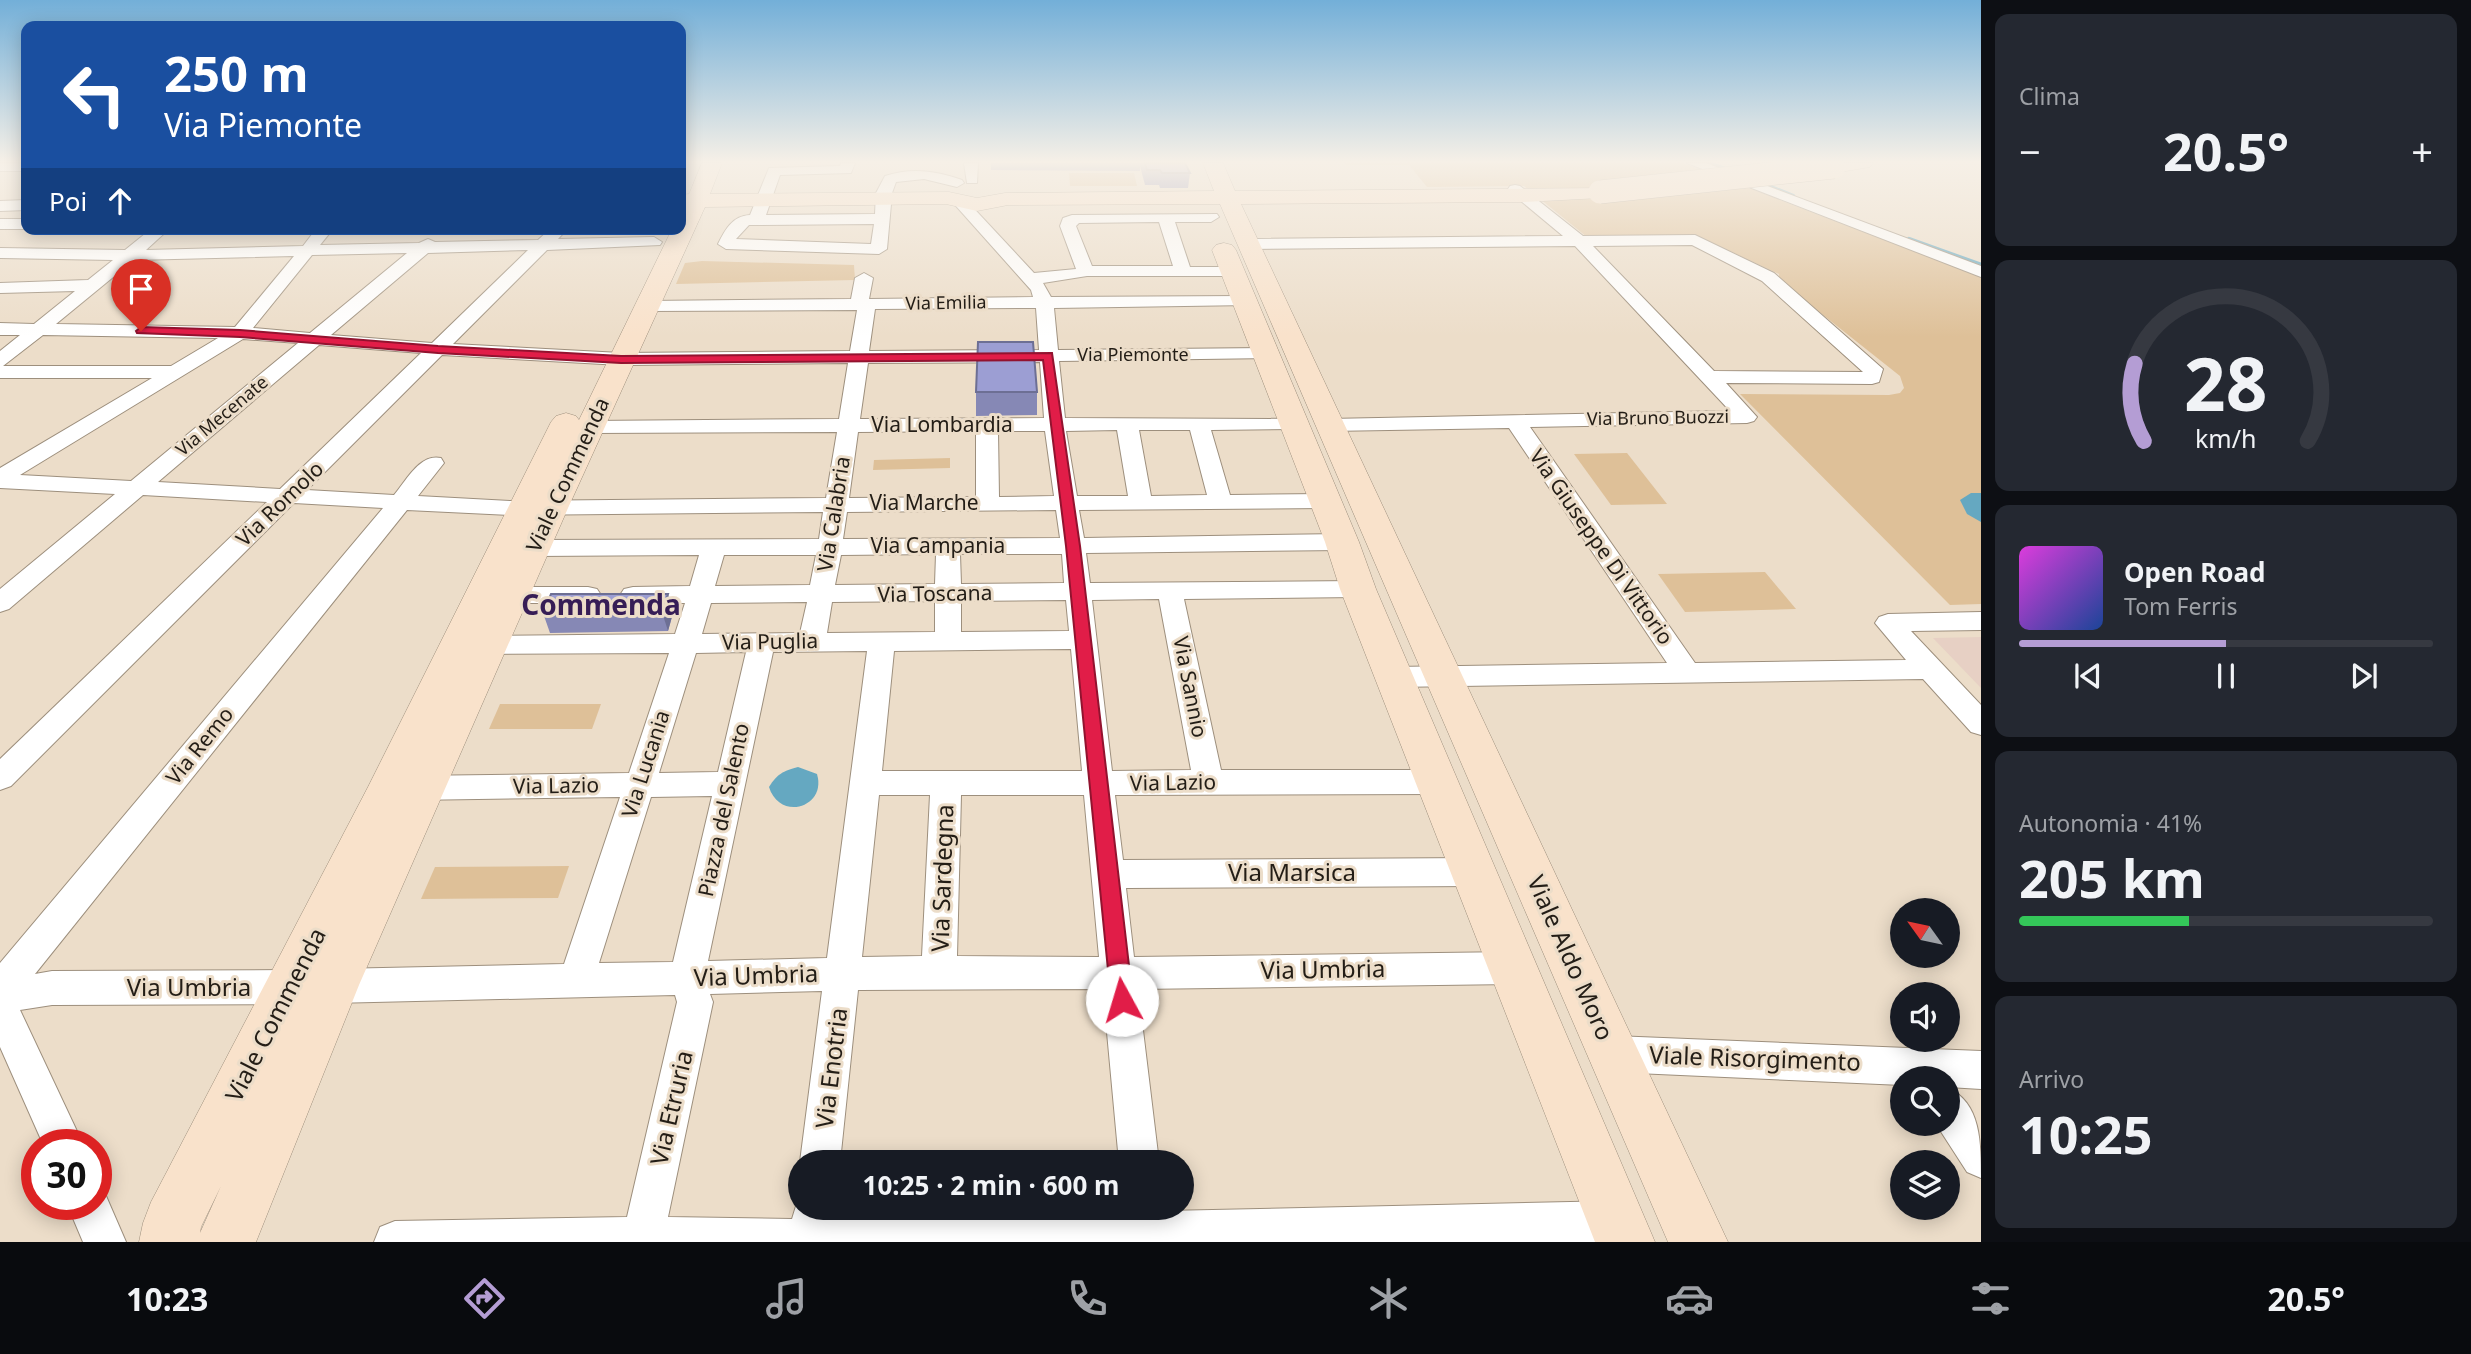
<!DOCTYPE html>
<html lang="it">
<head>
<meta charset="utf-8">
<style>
  :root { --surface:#171b24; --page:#242831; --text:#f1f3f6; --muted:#9ea1a6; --line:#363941; --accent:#b49dd4 }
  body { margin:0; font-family:"Noto Sans",sans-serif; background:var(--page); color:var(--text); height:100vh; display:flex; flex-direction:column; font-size:26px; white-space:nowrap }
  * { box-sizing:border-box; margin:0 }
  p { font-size:23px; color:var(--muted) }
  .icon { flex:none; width:38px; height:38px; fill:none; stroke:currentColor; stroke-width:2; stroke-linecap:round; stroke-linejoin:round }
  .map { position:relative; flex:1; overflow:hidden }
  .side { display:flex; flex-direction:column; gap:14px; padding:14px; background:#0d0f14; width:490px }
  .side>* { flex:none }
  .top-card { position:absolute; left:21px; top:21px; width:665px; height:214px; border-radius:14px; box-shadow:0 4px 18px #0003; background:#1a4fa0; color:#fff; overflow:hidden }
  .needle { width:46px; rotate:303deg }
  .buttons { position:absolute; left:1890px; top:898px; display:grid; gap:14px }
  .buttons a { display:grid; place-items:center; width:70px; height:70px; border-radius:50%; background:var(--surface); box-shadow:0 4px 18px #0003; font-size:35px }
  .speed { position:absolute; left:21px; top:1129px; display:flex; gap:14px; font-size:35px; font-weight:700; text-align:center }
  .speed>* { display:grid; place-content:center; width:91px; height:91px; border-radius:50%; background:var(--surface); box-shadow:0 4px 18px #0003; line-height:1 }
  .speed .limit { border:10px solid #d22; background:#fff; color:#111 }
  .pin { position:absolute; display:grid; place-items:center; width:60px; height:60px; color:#fff; margin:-72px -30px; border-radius:50% 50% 50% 0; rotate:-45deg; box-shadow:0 0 7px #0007 }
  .pin .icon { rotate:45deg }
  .me { position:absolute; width:77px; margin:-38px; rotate:354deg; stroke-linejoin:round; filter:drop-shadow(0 0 5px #0008) }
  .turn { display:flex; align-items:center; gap:24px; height:147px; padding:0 28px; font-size:32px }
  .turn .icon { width:91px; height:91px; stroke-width:2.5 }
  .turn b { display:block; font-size:49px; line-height:60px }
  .then { display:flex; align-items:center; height:66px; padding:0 28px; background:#0003; gap:14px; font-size:26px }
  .big { font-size:52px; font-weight:700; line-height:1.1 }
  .side .card { flex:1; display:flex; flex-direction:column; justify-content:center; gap:10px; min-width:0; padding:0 24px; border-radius:14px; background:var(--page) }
  .side .dial { align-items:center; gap:0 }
  .dial svg { height:182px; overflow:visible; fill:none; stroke:var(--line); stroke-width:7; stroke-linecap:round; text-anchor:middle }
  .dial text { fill:var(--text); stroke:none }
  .song { display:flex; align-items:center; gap:21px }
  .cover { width:84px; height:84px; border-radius:10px; background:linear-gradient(135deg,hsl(300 70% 55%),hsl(220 70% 35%)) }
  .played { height:7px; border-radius:4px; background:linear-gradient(90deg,var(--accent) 50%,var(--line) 50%) }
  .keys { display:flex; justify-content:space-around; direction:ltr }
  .heat { display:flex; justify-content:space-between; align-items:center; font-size:38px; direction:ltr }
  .charge { height:10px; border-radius:5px; background:linear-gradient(90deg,#34c759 41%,var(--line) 0) }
  .trip { position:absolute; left:788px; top:1150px; width:406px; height:70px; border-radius:35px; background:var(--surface); box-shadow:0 4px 18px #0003; font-weight:700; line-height:70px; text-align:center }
  .tab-bar { display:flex; height:112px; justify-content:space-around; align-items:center; background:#090b0e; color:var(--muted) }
  .tab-bar .icon { width:49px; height:49px }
  .tab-bar .on { color:var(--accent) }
  .tab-bar b { font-size:32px; color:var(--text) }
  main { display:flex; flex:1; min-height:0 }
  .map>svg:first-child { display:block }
</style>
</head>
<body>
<main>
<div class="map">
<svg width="1981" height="1242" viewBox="0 0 1981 1242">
  <rect width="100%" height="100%" fill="#ecddc9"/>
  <path fill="#e7d0c4" d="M 1981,637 L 1981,688 L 1933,638 Z"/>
  <g fill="#dec098">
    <path d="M 1345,163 L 1683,163 L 1981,277 L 1981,604 L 1950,605 L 1740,394 L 1889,395 L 1900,393 L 1904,388 L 1900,376 L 1779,280 L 1779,274 L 1694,235 L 1587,237 L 1524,186 L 1427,187 L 1409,165 L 1346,165 Z"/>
    <path d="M 1069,173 L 1134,173 L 1137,186 L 1070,186 Z"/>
    <path d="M 702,261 L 854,265 L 855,280 L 676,284 L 685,263 Z"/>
    <path d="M 1627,453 L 1667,504 L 1611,505 L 1574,454 Z"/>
    <path d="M 950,458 L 950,468 L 873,470 L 874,460 Z"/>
    <path d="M 1765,572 L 1796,609 L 1685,612 L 1658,574 Z"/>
    <path d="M 500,704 L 601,704 L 592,729 L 489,729 Z"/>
    <path d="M 569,866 L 558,898 L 421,899 L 435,867 Z"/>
  </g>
  <g fill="#65a8c1">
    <path d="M 1971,493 L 1981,493 L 1981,522 L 1967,514 L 1960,500 Z"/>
    <path d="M 798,767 L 817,774 C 827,807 780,822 769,787 C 777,774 783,771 798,767 Z"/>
  </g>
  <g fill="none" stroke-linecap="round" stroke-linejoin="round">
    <g stroke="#65a8c1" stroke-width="4.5">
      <path d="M 1708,163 L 1728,170"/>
      <path d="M 1758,182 L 1793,196"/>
      <path d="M 1909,239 L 1981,265"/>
    </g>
    <defs>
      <g id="street">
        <rect x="0" y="163" width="26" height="8"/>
        <path d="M 841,163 L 855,163 L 851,173 L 780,175 L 766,215 L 875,214 L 876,193 L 885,176 C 912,167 936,171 962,180 L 964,183 L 957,187 L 924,179 L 896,182 L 892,193 L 887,249 L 879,254 L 726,249 L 718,244 C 725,230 732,216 750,215 L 769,168 L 840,166 ZM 874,224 L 871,244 L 736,239 L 749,225 Z"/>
        <path d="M 964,163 L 978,163 L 977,183 L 967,183 Z"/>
        <path d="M 1687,163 L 1706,163 L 1981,266 L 1981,277 Z"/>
        <path d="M 1515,185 L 1520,186 L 1583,236 L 1695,235 L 1774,273 L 1883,369 L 1879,382 L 1872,384 L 1726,383 L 1757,417 L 1754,421 L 1747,423 L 1530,427 L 1695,663 L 1906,660 L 1875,623 L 1879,617 L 1888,614 L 1981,612 L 1981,630 L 1911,631 L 1981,705 L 1981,735 L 1971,732 L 1923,679 L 1394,687 L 1384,684 L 1380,677 L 1384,670 L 1394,667 L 1667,663 L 1509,428 L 1329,431 L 1322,429 L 1318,425 L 1322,421 L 1329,419 L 1730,411 L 1575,246 L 1247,249 L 1239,244 L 1247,239 L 1563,236 L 1510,192 L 1508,189 L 1510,186 ZM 1692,245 L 1762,281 L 1863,372 L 1714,371 L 1593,246 Z"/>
        <path d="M 961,198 L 966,200 L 1034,273 L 1076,269 L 1060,226 L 1063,218 L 1072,215 L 1217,214 L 1219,217 L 1211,222 L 1175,222 L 1190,267 L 1233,267 L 1242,272 L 1239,276 L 1087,276 L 1043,283 L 1051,297 L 1244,296 L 1253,301 L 1250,305 L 1054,308 L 1058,350 L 1266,348 L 1276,354 L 1273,358 L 1059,361 L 1065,418 L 1300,419 L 1304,423 L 1300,427 L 1293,429 L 1211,430 L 1230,495 L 1325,494 L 1333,496 L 1337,501 L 1333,506 L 1325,508 L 1079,510 L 1084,538 L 1342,534 L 1351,537 L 1354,542 L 1351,547 L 1342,550 L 1086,553 L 1090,583 L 1358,581 L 1367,583 L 1371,589 L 1367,595 L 1358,597 L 1184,599 L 1221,770 L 1439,770 L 1450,773 L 1454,782 L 1450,791 L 1439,794 L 1115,795 L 1123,860 L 1474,858 L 1486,862 L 1490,872 L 1486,882 L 1474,886 L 1126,888 L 1134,957 L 1513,952 L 1525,957 L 1531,968 L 1525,979 L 1513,984 L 1138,989 L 1159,1162 L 1119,1162 L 1103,989 L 858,990 L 840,1162 L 800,1162 L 822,991 L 710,994 L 713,1002 L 668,1217 L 792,1219 L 800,1193 L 800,1208 L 835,1208 L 834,1218 L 1124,1212 L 1123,1208 L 1165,1208 L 1165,1211 L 1617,1201 L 1632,1207 L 1638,1222 L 1632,1237 L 1619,1242 L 374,1242 L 380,1227 L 395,1221 L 627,1217 L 677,1002 L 675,995 L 290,1004 L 52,1005 L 20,1010 L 83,1144 L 43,1144 L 0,1047 L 0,963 L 383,508 L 294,503 L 11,786 L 0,790 L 0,759 L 267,502 L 143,495 L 9,609 L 0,612 L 0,589 L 115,494 L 0,488 L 0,468 L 152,378 L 0,378 L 0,351 L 20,335 L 0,335 L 0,323 L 34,324 L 75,291 L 0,293 L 0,283 L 88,280 L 113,260 L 0,258 L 0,248 L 125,250 L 151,229 L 169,229 L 146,250 L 303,246 L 316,229 L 333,229 L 320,245 L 419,243 L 428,239 L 435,242 L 538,240 L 550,229 L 567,229 L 558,239 L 654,237 L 662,242 L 660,245 L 547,250 L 453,344 L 621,353 L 850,351 L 857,310 L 647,311 L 638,306 L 647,301 L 851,299 L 855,278 L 864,273 L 873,278 L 869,299 L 1033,297 L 1031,290 L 956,206 L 953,203 L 956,200 ZM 1159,222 L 1173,266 L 1092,266 L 1076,226 L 1079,223 ZM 528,250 L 432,343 L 331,335 L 428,253 ZM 407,253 L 310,333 L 253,328 L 312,255 ZM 294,256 L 235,327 L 56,324 L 134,260 ZM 1036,308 L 1039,350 L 869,351 L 875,309 ZM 43,335 L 218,338 L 171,366 L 3,366 ZM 243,339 L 298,343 L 131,481 L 20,475 ZM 319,345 L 421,353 L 280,489 L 158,482 ZM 442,355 L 621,365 L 848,363 L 839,419 L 590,421 L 583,423 L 579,427 L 583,431 L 590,433 L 837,432 L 826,498 L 510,501 L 418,496 L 444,463 L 441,458 C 420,453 406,481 394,495 L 307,490 ZM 1040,362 L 1044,418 L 860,419 L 868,363 ZM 1117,430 L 1128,496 L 1077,496 L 1066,431 ZM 1139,430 L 1190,430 L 1207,495 L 1151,496 ZM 976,431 L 976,497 L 849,498 L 858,432 ZM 998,431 L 1045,431 L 1054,496 L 999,497 ZM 407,510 L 510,515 L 823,512 L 819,539 L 534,540 L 525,543 L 522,548 L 525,553 L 534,556 L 699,555 L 690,586 L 633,587 L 624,589 L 620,595 L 624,601 L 633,603 L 685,603 L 675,634 L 474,636 L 464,638 L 461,645 L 464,652 L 474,654 L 669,653 L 629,773 L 412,776 L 401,779 L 397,788 L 401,797 L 412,800 L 620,797 L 564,964 L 290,970 L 52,971 L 35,974 ZM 1056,510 L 1060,538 L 843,539 L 847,512 ZM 936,554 L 935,584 L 835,585 L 841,555 ZM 960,554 L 1062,554 L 1064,583 L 961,584 ZM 724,555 L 816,555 L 810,585 L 715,586 ZM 1159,599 L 1191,770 L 1112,771 L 1092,600 ZM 1066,600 L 1069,631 L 961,632 L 961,601 ZM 935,601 L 935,632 L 827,633 L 832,602 ZM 807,602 L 800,633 L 702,634 L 711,603 ZM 1071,649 L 1082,771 L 882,771 L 894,651 ZM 867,651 L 827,958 L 708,961 L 773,652 ZM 746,652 L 718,772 L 659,773 L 696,653 ZM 879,795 L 930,795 L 922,956 L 862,957 ZM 961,795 L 1084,795 L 1099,957 L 957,956 ZM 712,796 L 673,962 L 599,963 L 651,797 Z"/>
        <path d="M 26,200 L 26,210 L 0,211 L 0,201 Z"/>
        <rect x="0" y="219" width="26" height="10"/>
        <path d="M 512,587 L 588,587 L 597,589 L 601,595 L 597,601 L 588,603 L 512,603 L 503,601 L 499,595 L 503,589 Z"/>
        <path d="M 1614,1036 L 1981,1051 L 1981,1089 L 1948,1087 L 1948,1078 L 1902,1078 L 1902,1085 L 1614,1072 L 1601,1067 L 1595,1054 L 1601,1041 Z"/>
        <path d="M 1948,1088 C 1981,1103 1981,1143 1981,1178 L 1967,1172 L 1936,1124 L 1948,1124 Z"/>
        <path d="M 96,1187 L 103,1189 L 126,1242 L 83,1242 L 67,1204 L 96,1204 Z"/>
      </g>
      <g id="secondary">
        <path d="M 702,163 L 722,163 L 710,194 L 949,192 L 977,198 L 1005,193 L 1214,191 L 1203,163 L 1223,163 L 1235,191 L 1607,188 L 1611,192 L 1607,196 L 1600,198 L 1524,202 L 1241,204 L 1728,1242 L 1668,1242 L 1220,204 L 1008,205 L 977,211 L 946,204 L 705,207 L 568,508 L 359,985 L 256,1242 L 139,1242 L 143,1223 L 151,1202 L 368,787 L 551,422 L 556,416 L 566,413 L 576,416 L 579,420 L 672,229 L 681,229 L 683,207 L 681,207 L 681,195 L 689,194 ZM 221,1186 L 200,1233 L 201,1227 Z"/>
        <path d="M 1827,163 L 1873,163 L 1870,167 L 1834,173 L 1827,171 L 1824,167 Z"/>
        <path d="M 1224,243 L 1232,245 L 1236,250 L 1359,542 L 1376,589 L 1655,1242 L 1595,1242 L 1340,589 L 1325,542 L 1212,250 L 1216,245 Z"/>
      </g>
    </defs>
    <use href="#street" stroke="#9d8f7d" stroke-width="2"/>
    <use href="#secondary" stroke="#9d8f7d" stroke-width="1"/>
    <use href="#street" fill="#fff" fill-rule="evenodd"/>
    <use href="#secondary" fill="#f9e2cb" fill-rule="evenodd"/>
    <defs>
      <path id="secondary-bridge" d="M 1600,192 L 1834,167"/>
    </defs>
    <use href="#secondary-bridge" stroke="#9d8f7d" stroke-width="24" stroke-linecap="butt"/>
    <use href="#secondary-bridge" stroke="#f9e2cb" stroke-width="23"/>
  </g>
  <g fill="#8688b5">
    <path d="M 991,163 L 1185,163 L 1190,173 L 1188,188 L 1160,188 L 1159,185 L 1145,185 L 1140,166 L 1140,171 L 991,170 Z"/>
    <path d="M 976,392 L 1037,392 L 1037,415 L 976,416 Z"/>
    <path d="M 551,594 L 673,613 L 668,631 L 550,633 L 543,613 Z"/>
  </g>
  <path fill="#6d6f94" d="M 668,594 L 673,613 L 668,631 L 662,612 Z"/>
  <g fill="#9c9ed3" stroke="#6d6f94" stroke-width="2">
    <path d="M 1145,163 L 1185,163 L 1190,173 L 1162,173 L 1160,170 L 1147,170 Z"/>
    <path d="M 978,342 L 1033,342 L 1037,392 L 976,392 Z"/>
    <path d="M 551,594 L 668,594 L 662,612 L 543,613 Z"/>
  </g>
  <linearGradient id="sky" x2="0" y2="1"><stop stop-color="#73afd8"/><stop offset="0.48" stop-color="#f6f0e7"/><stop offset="1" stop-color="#f6f0e7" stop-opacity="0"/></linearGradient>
  <rect width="1981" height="337" fill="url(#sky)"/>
  <path fill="#e11d48" stroke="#92132f" stroke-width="2" d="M 141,327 L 240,330 L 438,346 L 621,356 L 1052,353 L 1080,546 L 1133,1000 L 1129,1007 L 1122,1010 L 1114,1007 L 1111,1000 L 1066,546 L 1043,360 L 621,363 L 438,353 L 240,337 L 137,333 L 136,331 Z"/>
  <g text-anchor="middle" stroke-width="6" stroke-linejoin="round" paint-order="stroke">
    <g font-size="18" fill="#231d16" stroke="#ecddc9">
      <text transform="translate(946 303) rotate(-1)" y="6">Via Emilia</text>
      <text x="1133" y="361">Via Piemonte</text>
      <text transform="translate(222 416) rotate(-40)" y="6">Via Mecenate</text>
      <text transform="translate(1658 418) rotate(-1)" y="6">Via Bruno Buozzi</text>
    </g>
    <g font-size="21" fill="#231d16" stroke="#ecddc9">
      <text x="942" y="432">Via Lombardia</text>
      <text transform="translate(568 475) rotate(-65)" y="7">Viale Commenda</text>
      <text x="924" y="510">Via Marche</text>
      <text transform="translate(280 504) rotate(-44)" y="7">Via Romolo</text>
      <text transform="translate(834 514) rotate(-81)" y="7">Via Calabria</text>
      <text x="938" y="553">Via Campania</text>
      <text transform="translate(1601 547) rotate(55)" y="7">Via Giuseppe Di Vittorio</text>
      <text transform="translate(935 594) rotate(-1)" y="7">Via Toscana</text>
      <text transform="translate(770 642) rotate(-1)" y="7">Via Puglia</text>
      <text transform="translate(1190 687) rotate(79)" y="7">Via Sannio</text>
      <text transform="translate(200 746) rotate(-51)" y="7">Via Remo</text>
      <text transform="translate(646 764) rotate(-72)" y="7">Via Lucania</text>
      <text transform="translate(1173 783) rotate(-1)" y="7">Via Lazio</text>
      <text transform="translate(556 786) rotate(-1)" y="7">Via Lazio</text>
      <text transform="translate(724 810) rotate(-78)" y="7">Piazza del Salento</text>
    </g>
    <g font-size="24" fill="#231d16" stroke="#ecddc9">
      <text x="1292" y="881">Via Marsica</text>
      <text transform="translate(943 878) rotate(-88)" y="8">Via Sardegna</text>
      <text transform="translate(1570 958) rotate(66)" y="8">Viale Aldo Moro</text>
      <text transform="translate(1323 970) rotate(-1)" y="8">Via Umbria</text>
      <text transform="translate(756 976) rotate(-2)" y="8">Via Umbria</text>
      <text x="189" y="996">Via Umbria</text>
      <text transform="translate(276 1015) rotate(-63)" y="8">Viale Commenda</text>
      <text transform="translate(1755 1059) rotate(2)" y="8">Viale Risorgimento</text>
      <text transform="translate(832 1068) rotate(-83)" y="8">Via Enotria</text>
      <text transform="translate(672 1108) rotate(-77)" y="8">Via Etruria</text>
    </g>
    <g font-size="28" font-weight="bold" fill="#361d56" stroke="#ecddc9">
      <text x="601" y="615">Commenda</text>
    </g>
  </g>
</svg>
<div class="buttons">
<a><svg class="needle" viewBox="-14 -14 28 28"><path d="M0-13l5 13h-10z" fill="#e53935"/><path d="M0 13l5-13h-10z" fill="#9ea1a6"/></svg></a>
<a><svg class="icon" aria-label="sound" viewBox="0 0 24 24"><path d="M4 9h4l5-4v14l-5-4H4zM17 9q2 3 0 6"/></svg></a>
<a><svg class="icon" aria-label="search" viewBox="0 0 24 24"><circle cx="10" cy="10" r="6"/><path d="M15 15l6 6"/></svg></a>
<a><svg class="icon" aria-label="layers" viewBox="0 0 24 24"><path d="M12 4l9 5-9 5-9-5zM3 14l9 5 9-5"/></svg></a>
</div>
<div class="speed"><div class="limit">30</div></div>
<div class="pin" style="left:141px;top:331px;background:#d93025"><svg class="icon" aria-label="arrive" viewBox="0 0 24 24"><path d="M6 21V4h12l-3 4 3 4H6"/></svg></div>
<svg class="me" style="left:1122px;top:1000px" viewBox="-20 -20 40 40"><circle r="19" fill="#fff"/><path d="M0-13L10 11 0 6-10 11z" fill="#e11d48"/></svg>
<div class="trip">10:25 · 2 min · 600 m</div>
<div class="top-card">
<div class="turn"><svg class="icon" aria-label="left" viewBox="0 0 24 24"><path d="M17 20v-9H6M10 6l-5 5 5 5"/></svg><div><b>250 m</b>Via Piemonte</div></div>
<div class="then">Poi<svg class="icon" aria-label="ahead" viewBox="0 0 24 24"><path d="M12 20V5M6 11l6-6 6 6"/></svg></div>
</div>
</div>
<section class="side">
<div class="card"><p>Clima</p>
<div class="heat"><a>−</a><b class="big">20.5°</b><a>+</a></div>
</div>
<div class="card dial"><svg viewBox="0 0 100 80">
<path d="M14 69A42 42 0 1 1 86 69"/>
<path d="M14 69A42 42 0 0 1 10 35" stroke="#b49dd4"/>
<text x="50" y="56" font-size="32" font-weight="700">28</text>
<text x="50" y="72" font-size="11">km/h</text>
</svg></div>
<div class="card">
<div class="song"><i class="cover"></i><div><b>Open Road</b><p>Tom Ferris</p></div></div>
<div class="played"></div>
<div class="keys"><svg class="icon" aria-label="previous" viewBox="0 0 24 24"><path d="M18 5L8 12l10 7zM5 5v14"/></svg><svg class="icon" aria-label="pause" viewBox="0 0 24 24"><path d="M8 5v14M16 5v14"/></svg><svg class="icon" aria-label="next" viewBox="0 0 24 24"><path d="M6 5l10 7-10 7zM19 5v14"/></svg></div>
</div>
<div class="card"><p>Autonomia · 41%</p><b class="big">205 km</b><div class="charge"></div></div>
<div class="card"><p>Arrivo</p><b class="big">10:25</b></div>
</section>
</main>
<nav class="tab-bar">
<b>10:23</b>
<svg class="icon on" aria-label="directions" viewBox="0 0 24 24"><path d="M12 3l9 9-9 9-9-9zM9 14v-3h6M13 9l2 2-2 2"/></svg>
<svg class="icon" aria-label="music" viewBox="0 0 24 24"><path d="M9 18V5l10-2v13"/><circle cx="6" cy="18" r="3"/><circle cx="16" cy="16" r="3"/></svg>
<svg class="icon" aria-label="phone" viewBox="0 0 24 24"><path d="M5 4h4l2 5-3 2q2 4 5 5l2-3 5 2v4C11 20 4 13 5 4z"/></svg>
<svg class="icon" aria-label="climate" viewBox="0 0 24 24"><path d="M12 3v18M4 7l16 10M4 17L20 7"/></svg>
<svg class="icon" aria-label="car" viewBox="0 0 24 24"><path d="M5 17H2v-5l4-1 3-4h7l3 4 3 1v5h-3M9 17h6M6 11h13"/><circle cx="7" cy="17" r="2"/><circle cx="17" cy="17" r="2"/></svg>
<svg class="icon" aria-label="filters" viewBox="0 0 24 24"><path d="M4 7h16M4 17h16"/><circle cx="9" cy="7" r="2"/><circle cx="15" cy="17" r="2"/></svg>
<b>20.5°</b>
</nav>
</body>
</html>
